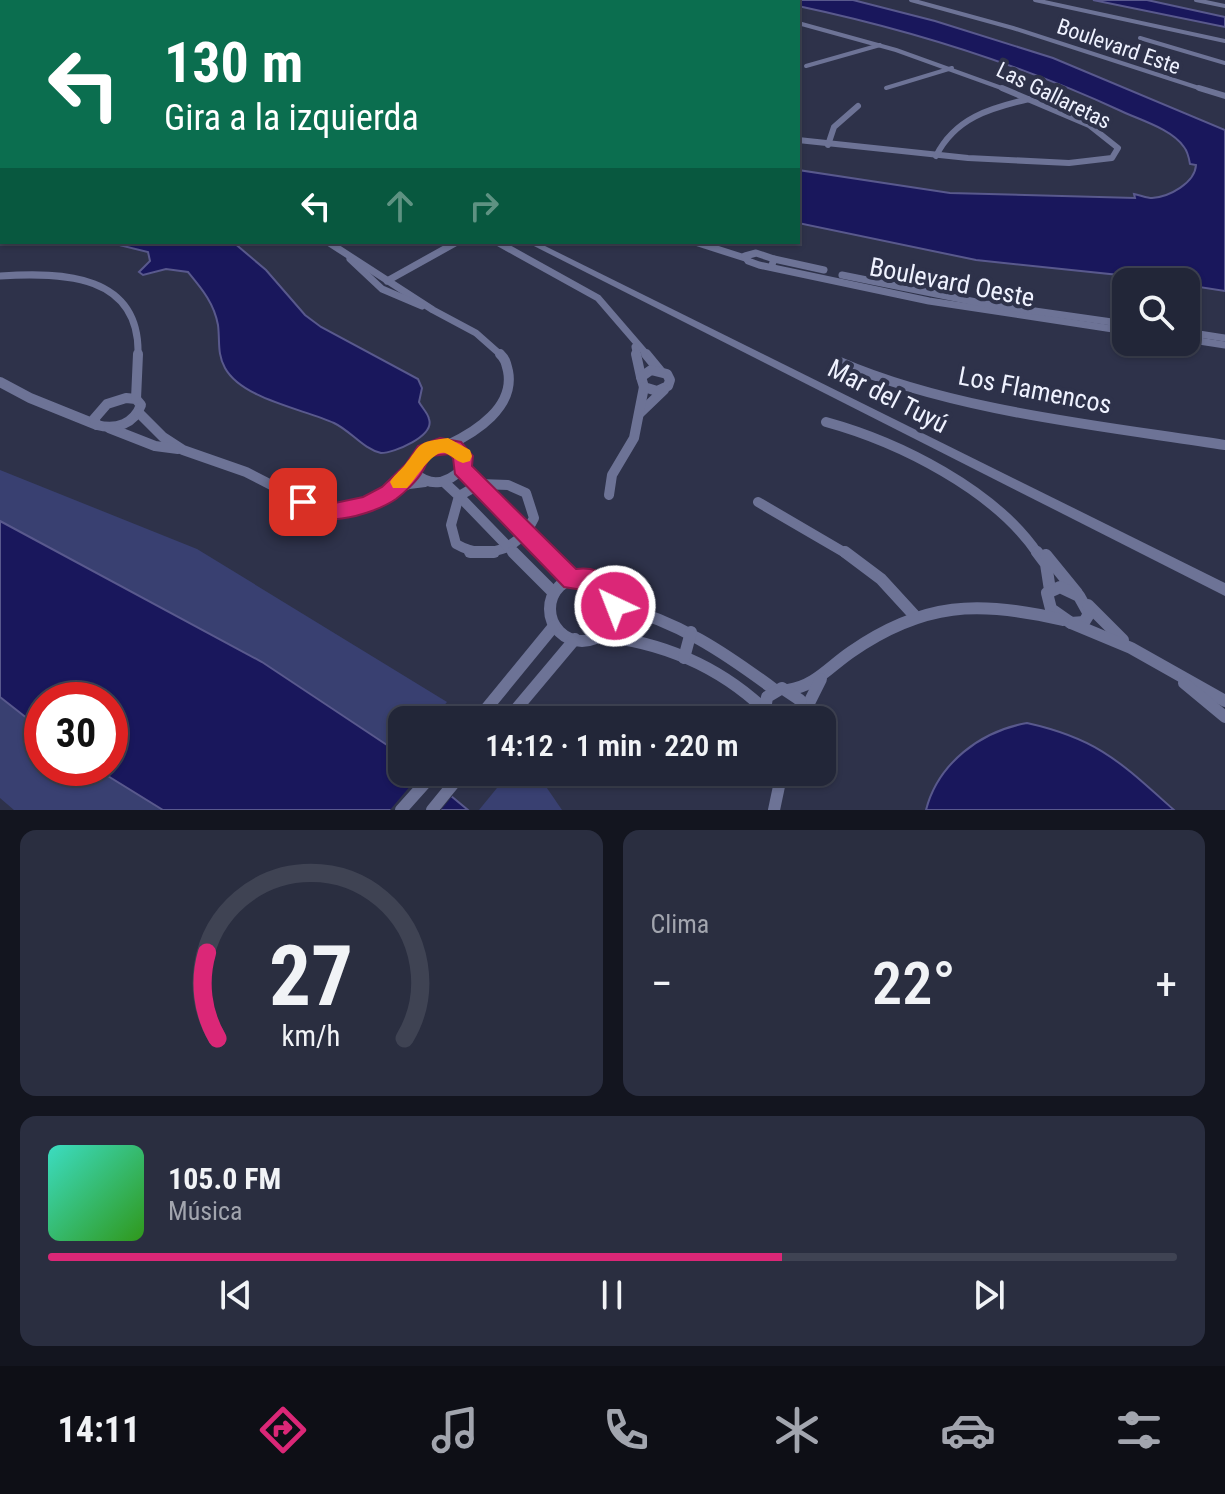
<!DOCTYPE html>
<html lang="es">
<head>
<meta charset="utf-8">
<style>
  :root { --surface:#222638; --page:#2a2e40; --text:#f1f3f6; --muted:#a2a5ae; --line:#3f4353; --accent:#db2777 }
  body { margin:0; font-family:"Roboto Condensed",sans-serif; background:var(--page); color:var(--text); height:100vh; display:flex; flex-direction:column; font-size:30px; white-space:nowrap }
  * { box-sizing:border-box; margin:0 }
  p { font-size:26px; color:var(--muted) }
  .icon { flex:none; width:44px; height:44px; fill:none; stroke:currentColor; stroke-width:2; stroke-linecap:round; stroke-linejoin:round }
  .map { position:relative; height:810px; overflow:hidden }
  .drawer { display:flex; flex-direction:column; gap:20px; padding:20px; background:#13151f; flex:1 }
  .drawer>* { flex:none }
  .hud { position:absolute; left:0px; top:0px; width:800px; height:244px; box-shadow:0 2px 6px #0004,0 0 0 2px var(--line); background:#0b6e4f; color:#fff; overflow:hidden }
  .buttons { position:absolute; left:1112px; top:268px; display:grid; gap:16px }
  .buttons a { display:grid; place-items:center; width:88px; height:88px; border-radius:16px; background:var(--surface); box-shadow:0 2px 6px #0004,0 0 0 2px var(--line); font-size:40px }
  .speed { position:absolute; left:24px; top:682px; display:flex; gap:16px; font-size:40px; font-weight:700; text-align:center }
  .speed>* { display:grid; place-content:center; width:104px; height:104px; border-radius:50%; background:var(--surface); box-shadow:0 2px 6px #0004,0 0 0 2px var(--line); line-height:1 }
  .speed .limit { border:12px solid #d22; background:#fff; color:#111 }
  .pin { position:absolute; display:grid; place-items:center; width:68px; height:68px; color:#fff; margin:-34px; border-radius:16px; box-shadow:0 4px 12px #0006 }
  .me { position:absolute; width:88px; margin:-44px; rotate:317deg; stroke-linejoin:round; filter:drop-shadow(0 0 6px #0008) }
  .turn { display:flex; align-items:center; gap:28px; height:168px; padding:0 32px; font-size:36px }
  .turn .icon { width:104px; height:104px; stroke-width:2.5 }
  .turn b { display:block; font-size:56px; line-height:68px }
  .lanes { display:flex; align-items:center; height:76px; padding:0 32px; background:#0003; justify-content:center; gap:40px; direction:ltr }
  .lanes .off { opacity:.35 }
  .big { font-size:60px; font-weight:600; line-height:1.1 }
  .drawer .tile { flex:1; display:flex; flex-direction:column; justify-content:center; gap:12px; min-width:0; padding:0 28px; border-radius:16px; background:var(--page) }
  .drawer .dial { align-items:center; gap:0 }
  .dial svg { height:208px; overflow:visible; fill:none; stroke:var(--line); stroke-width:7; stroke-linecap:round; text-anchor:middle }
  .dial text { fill:var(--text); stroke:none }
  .song { display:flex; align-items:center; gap:24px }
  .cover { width:96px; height:96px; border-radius:12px; background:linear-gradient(135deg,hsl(170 70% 55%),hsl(110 70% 35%)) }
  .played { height:8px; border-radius:4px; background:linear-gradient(90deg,var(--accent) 65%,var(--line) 65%) }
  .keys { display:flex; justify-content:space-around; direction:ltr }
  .heat { display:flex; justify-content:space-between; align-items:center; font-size:44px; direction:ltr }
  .drawer .tiles { flex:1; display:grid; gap:20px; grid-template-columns:1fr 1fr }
  .tile:last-child { grid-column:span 2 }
  .trip { position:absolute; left:388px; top:706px; width:448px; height:80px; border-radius:16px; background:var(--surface); box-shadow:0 2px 6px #0004,0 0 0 2px var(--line); font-weight:600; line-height:80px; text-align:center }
  .tabs { display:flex; height:128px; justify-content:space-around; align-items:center; background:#0e0f16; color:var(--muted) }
  .tabs .icon { width:56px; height:56px }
  .tabs .on { color:var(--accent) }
  .tabs b { font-size:36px; color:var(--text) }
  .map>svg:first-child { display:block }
</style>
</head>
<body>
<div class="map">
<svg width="1225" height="810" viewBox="0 0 1225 810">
  <rect width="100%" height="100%" fill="#2e324a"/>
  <g fill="#394071">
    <path d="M 0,470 L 197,549 L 447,702 L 432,720 L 402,720 L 402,755 L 262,662 L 0,521 Z"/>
    <path d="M 0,697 L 42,730 L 42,768 L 95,768 L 163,810 L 14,810 L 0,798 Z"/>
    <path d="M 510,772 L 536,772 L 562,810 L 479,810 Z"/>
  </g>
  <g fill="#19175c" stroke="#59598d" stroke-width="2">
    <path d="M 763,0 L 853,0 L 935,21 L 1053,58 L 1225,130 L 1225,291 L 1186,285 L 1186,282 L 976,260 L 798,223 L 798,170 L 950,193 L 1135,198 L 1134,194 C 1140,195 1147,198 1152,198 C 1169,197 1195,183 1196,165 L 1190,164 C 1189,158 1188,152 1184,147 C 1172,129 1140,120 1121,111 C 1015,62 911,30 798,6 L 798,2 Z"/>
    <path d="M 1093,0 L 1147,0 L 1225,17 L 1225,27 Z"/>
    <path d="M 107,242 L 233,242 L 266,270 L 305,315 L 321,327 L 418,379 L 422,388 L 419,402 C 422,408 428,413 429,419 C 435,436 394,453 381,453 C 363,449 351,431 334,423 C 303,409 242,399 225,368 C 217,354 220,341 218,325 C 214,303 202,289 188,272 L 166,269 L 143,275 L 139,272 L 150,261 L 148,252 Z"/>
    <path d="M 0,521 L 262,662 L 402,755 L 402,772 L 422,772 L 468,810 L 163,810 L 95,768 L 110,768 L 110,700 L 42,700 L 42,730 L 0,697 Z"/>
    <path d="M 1027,723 C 1099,739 1121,763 1174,810 L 926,810 C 938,763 981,731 1027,723 Z"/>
  </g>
  <path fill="#2e324a" d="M 422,772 L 428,772 L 454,794 L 441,810 L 390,810 Z"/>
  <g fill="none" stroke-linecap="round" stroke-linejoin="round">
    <path stroke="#59598d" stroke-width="2" d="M 126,2 L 137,0"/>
    <g stroke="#6d7396" stroke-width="4">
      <path d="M 658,0 L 675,2"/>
      <path d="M 911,0 L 1013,28 L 1205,90"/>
      <path d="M 1035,0 L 1225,41"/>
      <path d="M 1196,0 L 1225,6"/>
      <path d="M 15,2 L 32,2"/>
      <path d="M 139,2 L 150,0"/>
      <path d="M 476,2 L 481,0"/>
      <path d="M 606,2 L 609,0"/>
      <path d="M 798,23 L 896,50 L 1007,90"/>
      <path d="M 1140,38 L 1225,63"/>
      <path d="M 806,66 L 880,45"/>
      <path d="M 886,88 L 952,68"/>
    </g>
    <g stroke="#6d7396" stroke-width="6">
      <path d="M 1199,88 L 1225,96"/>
      <path d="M 798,140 L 968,158 L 1069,163 L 1112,158 L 1118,148 L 1089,125 L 1002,88"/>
      <path d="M 828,145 L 834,127 L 858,106"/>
      <path d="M 936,156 C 955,118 990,108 1029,99"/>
    </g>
    <g stroke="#6d7396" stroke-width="7">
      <path d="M 328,242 L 433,310 L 476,333 L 502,356"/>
      <path d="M 497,242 L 598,298 L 648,356"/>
      <path d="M 695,242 L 745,258"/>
      <path d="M 350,259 L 382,289 L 422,306"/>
      <path d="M 774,259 L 824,270"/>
      <path d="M 772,265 L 774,259 L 756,253 L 745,256 L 748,261 L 759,265 L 929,301 L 1126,331"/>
      <path d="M 842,275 L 986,304 L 1126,324"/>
      <path d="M 0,276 C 63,272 141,274 138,356"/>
      <path d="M 387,281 L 457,242"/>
      <path d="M 1186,332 L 1225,338"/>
      <path d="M 1186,339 L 1225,345"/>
      <path d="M 635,347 L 637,356"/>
    </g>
    <g stroke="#6d7396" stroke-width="10">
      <path d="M 636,354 L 641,377"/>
      <path d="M 646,354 L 660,371"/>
      <path d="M 840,362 C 953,411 1103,426 1225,445"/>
      <path d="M 651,370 L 667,374 L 670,380 L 668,386 L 657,391 L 644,387 L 641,377 Z"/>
      <path d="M 0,382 L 30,398 L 97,425"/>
      <path d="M 126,398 L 136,399 L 141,405 C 134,424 116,430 97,425 L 94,419 L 107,404 Z"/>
      <path d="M 136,399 L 138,354"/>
      <path d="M 139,413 L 163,437 L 183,450 L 246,472 L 318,509 L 352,509 L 409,484 L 425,482"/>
      <path d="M 640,413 L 664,390"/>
      <path d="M 826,422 C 899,442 995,490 1038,554"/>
      <path d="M 109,428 L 155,446 L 178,449"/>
      <path d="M 440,445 L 460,451 L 463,456 L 462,469 C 448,483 432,488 416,474 L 415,462 L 425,451 Z"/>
      <path d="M 448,445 C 476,432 515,407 508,371 C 506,363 506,360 500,354"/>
      <path d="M 444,482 L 459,496 L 451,525 L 456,544 C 487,562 519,549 534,518 L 526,493 L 508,485 L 480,484 L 462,469"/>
      <path d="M 609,495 L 612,475 L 634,438 L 644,387"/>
      <path d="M 758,502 L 847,554"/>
      <path d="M 515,554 L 459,496 L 480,484 L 547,554"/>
    </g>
    <g stroke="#6d7396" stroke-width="12">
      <path d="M 470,552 L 494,552"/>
      <path d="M 513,552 L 554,593"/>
      <path d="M 545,552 L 572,579"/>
      <path d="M 845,552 L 881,579 L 914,615"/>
      <path d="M 1037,552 L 1046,564 L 1050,590"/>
      <path d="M 1046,555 L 1077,593"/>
      <circle cx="582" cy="609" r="32"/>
      <path d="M 1060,587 L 1079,596 L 1089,614 L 1084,622 L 1071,623 L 1051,609 L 1047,593 Z"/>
      <path d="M 1088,605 L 1123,640"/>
      <path d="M 615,606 C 677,620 725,653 775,690"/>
      <path d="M 1071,623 L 1131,648 L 1225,701"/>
      <path d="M 597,636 C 660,641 719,666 765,710"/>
      <path d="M 684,658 L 691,632"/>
      <path d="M 1184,683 L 1225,717"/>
      <path d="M 788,690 C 815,686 829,667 851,652 C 923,602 979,600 1063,620"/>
      <path d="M 805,711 L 821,679"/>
      <path d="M 477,720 L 554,626"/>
      <path d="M 507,720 L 575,639"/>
      <path d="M 771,720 L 765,710 L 767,697 L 782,688 L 800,700 L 803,720"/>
      <path d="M 401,810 L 435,772"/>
      <path d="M 432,810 L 463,772"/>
      <path d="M 774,810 L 782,772"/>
    </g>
    <path fill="#6d7396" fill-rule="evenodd" d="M 526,242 L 537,242 L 1225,583 L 1225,596 Z"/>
  </g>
  <path fill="#db2777" stroke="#8e194d" stroke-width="2" d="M 440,438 L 461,442 L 473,456 L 472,466 L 576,569 C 604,565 618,583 626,606 L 623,613 L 615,616 L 606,613 L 595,592 L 564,587 L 455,474 L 453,458 L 449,454 L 431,456 C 426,462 426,466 422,472 C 417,481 404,493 396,499 C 373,515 309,534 293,502 L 296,496 L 303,493 L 335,503 L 363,497 L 382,487 L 406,464 L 418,446 Z"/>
  <path fill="#f59e0b" d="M 448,438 L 470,450 L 472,456 L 470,461 L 463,463 C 456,461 451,455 445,453 C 432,450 417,478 407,488 L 393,488 L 390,482 C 394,475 399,472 404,466 C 422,444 415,442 448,438 Z"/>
  <g text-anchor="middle" stroke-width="8" stroke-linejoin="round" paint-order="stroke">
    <g font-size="22" fill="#eff2ff" stroke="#2e324a">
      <text transform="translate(1119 46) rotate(19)" y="8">Boulevard Este</text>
      <text transform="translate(1054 95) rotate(26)" y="8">Las Gallaretas</text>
    </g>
    <g font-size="26" fill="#eff2ff" stroke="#2e324a">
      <text transform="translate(952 282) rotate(11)" y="9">Boulevard Oeste</text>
      <text transform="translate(1035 390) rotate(11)" y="9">Los Flamencos</text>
      <text transform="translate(888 396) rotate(27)" y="9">Mar del Tuyú</text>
    </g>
  </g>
</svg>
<div class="buttons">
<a><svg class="icon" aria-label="search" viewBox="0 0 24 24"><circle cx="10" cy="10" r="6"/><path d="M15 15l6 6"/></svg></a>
</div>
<div class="speed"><div class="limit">30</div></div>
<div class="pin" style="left:303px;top:502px;background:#d93025"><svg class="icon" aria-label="arrive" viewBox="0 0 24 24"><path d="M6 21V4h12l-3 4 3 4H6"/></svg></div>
<svg class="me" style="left:615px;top:606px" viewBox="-20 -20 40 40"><circle r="17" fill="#db2777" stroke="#fff" stroke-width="3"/><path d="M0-11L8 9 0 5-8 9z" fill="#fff"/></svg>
<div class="trip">14:12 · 1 min · 220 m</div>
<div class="hud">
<div class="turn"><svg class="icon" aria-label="left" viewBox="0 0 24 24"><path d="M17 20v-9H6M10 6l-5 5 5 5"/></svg><div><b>130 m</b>Gira a la izquierda</div></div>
<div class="lanes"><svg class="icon" aria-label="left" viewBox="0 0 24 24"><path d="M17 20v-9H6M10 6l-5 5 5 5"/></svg><svg class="icon off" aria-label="ahead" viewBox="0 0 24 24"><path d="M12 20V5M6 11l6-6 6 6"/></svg><svg class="icon off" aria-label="right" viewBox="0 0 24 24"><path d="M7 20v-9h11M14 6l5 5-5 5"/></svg></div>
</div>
</div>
<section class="drawer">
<div class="tiles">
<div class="tile dial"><svg viewBox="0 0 100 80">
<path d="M14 69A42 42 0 1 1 86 69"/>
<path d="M14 69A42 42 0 0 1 10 36" stroke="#db2777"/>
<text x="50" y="56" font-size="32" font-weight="700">27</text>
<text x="50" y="72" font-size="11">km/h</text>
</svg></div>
<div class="tile"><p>Clima</p>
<div class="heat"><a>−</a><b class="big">22°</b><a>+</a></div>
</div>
<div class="tile">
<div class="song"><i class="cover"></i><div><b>105.0 FM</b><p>Música</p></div></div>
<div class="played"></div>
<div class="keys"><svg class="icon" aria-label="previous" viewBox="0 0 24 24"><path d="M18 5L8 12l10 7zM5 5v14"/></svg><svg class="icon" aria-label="pause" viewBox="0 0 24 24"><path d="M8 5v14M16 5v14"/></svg><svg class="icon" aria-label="next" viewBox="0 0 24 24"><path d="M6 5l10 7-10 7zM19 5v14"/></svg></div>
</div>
</div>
</section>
<nav class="tabs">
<b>14:11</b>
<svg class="icon on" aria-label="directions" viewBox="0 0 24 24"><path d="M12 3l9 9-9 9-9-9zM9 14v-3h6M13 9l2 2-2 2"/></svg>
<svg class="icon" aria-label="music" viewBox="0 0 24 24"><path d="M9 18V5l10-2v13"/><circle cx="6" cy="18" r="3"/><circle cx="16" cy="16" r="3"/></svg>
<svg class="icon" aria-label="phone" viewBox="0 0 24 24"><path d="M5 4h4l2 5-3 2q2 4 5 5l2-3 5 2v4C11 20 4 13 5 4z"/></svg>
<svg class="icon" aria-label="climate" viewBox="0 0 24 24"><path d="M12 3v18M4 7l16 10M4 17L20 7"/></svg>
<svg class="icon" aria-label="car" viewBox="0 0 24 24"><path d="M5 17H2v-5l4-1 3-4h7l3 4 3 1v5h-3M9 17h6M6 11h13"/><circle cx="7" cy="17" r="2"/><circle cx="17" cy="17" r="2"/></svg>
<svg class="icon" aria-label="filters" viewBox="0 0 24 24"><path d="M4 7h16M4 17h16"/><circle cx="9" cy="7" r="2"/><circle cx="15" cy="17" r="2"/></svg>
</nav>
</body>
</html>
